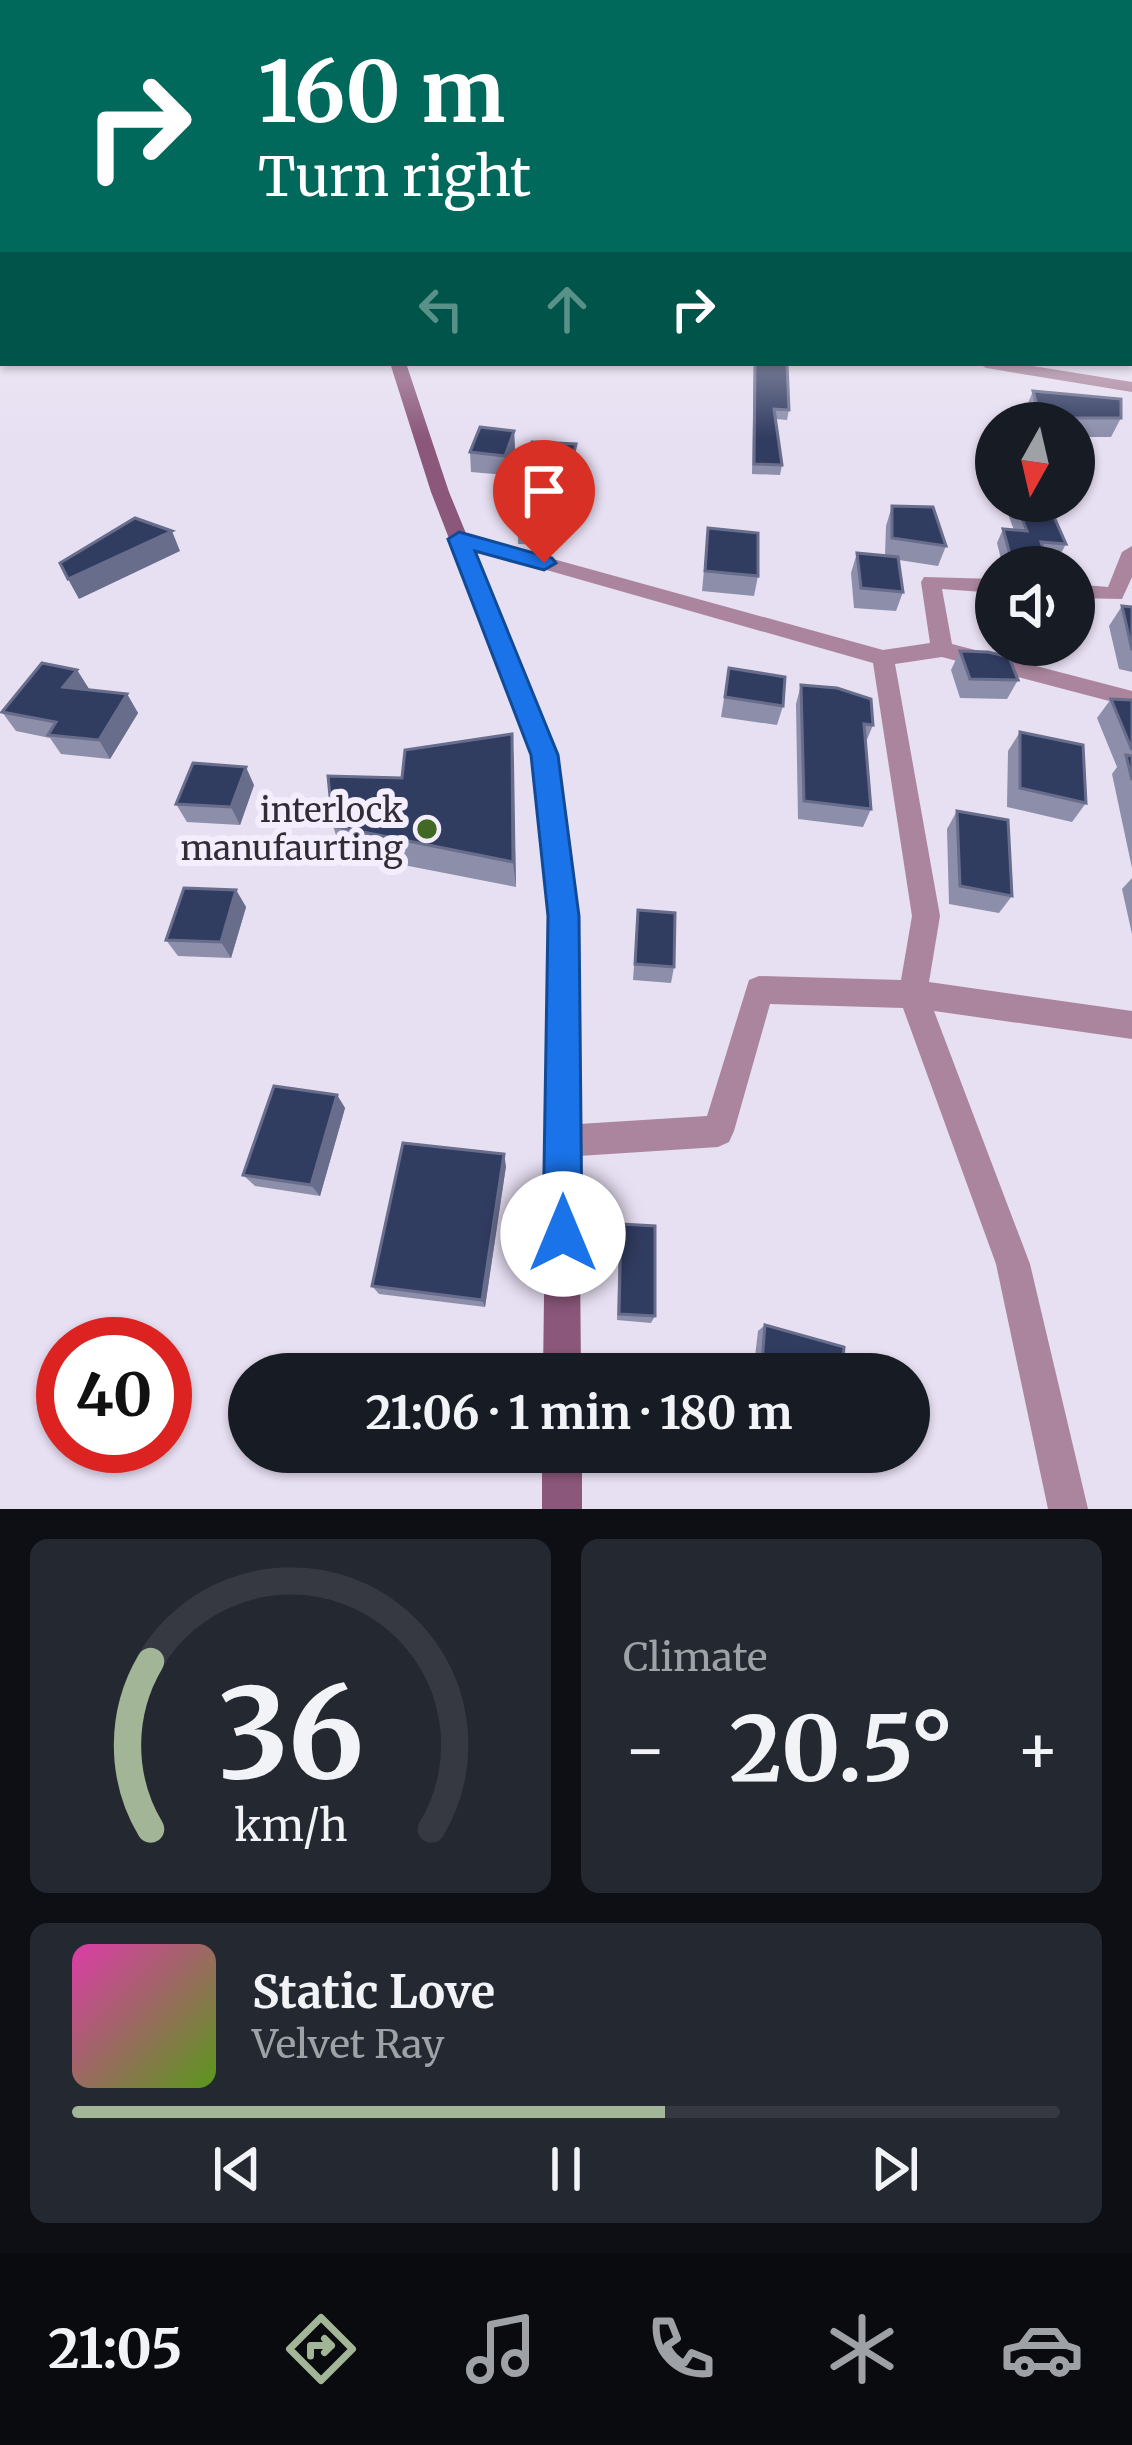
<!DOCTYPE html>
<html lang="en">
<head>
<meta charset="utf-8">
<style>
  :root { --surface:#171b24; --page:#242831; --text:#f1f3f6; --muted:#9ea1a6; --line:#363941; --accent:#a2b597 }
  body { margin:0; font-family:Merriweather,serif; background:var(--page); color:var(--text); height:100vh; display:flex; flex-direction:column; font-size:45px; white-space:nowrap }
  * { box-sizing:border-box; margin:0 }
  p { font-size:39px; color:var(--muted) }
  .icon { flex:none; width:66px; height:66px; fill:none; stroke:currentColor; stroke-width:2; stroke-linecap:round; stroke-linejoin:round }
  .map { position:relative; height:1509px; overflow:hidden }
  .sheet { display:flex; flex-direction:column; gap:30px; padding:30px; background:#0d0f14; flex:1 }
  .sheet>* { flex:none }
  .hud { position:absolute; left:0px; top:0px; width:1134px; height:366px; box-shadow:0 3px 9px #0004; background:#00695c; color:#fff; overflow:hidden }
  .needle { width:78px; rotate:188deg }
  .controls { position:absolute; left:975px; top:402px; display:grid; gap:24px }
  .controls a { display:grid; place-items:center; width:120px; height:120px; border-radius:50%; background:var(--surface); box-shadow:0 3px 9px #0004; font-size:60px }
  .speed { position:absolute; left:36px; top:1317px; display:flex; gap:24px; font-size:60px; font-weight:700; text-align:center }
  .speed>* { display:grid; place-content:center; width:156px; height:156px; border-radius:50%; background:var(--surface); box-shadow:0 3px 9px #0004; line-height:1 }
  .speed .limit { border:18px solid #d22; background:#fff; color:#111 }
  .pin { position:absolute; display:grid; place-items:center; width:102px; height:102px; color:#fff; margin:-123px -51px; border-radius:50% 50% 50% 0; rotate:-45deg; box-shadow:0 0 12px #0007 }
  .pin .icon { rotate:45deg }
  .me { position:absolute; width:132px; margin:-66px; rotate:0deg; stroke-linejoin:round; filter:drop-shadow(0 0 9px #0008) }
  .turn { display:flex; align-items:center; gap:42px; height:252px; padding:0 60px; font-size:54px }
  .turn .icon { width:156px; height:156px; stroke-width:2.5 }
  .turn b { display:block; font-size:84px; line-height:102px }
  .lanes { display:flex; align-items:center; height:114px; padding:0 60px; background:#0003; justify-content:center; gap:60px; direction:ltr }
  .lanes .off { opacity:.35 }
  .big { font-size:90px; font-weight:700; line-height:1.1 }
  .sheet .card { flex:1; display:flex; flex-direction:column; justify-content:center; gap:18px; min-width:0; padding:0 42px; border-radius:18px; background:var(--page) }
  .sheet .dial { align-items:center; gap:0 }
  .dial svg { height:312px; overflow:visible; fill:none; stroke:var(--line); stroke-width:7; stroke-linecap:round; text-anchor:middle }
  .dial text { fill:var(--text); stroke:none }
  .song { display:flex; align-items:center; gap:36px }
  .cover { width:144px; height:144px; border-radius:18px; background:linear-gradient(135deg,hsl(320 70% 55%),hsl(90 70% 35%)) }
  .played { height:12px; border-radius:6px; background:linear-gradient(90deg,var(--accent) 60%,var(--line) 60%) }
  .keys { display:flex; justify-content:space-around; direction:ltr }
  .heat { display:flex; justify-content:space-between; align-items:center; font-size:66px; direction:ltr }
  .sheet .tiles { flex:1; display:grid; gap:30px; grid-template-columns:1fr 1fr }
  .card:last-child { grid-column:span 2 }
  .trip { position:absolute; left:228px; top:1353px; width:702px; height:120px; border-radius:60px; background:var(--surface); box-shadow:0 3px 9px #0004; font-weight:700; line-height:120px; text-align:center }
  .dock { display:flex; height:192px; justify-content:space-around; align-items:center; background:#090b0e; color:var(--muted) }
  .dock .icon { width:84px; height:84px }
  .dock .active { color:var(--accent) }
  .dock b { font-size:54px; color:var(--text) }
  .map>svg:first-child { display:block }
</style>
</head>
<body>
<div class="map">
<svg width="1132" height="1509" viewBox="0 0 1132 1509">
  <rect width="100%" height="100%" fill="#e7dff2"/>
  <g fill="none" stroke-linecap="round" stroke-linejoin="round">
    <g fill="#aa859d" fill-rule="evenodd">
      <path d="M 978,363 L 1015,363 L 1132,382 L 1132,392 L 986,368 Z"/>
      <path d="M 459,533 L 883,650 L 930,643 L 921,582 L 924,577 L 996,579 L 996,593 L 942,589 L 952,644 L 1132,691 L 1132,707 L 942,657 L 895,664 L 940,916 L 929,982 L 1132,1011 L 1132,1039 L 934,1011 L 1030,1264 L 1088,1509 L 1048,1509 L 996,1264 L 903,1008 L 770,1004 L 734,1131 L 729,1142 L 718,1147 L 563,1157 L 552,1152 L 547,1141 L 552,1130 L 563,1125 L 707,1116 L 749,980 L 759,976 L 901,980 L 912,916 L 873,663 L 452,543 L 452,535 Z"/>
      <path d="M 1132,546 L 1132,577 L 1122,599 L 1074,598 L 1074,584 L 1108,587 L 1122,552 Z"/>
    </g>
    <g fill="#8b577b" fill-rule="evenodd">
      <path d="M 390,363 L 406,363 L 449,492 L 557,755 L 577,916 L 581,1374 L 543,1374 L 549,916 L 533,755 L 431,492 Z"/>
      <rect x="542" y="1452" width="40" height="57"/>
    </g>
  </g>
  <g fill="#8c8eaa">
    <path d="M 754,363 L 787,363 L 789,410 L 787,420 L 776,419 L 782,465 L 780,475 L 752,474 Z"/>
    <path d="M 1033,391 L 1121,418 L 1111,437 L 1074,437 L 1074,423 L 1028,423 L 1025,410 Z"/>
    <path d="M 514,431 L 515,450 L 506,475 L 471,472 L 470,452 Z"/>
    <path d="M 576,444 L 575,457 L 564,509 L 555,509 L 551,545 L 518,544 L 518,530 Z"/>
    <path d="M 1003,501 L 1047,501 L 1066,544 L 1059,557 L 1045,556 L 1047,561 L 1043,567 L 1003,567 L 997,543 L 1003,529 L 1014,530 Z"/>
    <path d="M 892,506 L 946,546 L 938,566 L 899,560 L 903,592 L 896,611 L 854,608 L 851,573 L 857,553 L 885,556 L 886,526 Z"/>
    <path d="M 708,528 L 758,576 L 754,596 L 702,591 Z"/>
    <path d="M 1122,606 L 1132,607 L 1132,672 L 1119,669 L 1109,626 Z"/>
    <path d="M 960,651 L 1018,680 L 1007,699 L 960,698 L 951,670 Z"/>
    <path d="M 729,668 L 783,706 L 777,725 L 721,717 Z"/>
    <path d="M 77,670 L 89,689 L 127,694 L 138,713 L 110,759 L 61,754 L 50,738 L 16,731 L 2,712 Z"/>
    <path d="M 801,685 L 873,725 L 866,742 L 871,809 L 863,827 L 798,819 L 796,704 Z"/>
    <path d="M 1111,699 L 1132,700 L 1132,868 L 1112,774 L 1117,767 L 1097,718 Z"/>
    <path d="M 1020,732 L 1086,803 L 1072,822 L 1007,807 L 1008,751 Z"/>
    <path d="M 512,734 L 516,887 L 342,853 L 333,826 Z"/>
    <path d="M 254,785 L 240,825 L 187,822 L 176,804 Z"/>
    <path d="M 957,811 L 1012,896 L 999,913 L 949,904 L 947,829 Z"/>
    <path d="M 1132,878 L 1132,934 L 1122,889 Z"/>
    <path d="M 236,890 L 246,907 L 231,958 L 178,956 L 166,940 Z"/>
    <path d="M 638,910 L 674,967 L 671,983 L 633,980 Z"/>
    <path d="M 337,1095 L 345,1108 L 320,1196 L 255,1186 L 243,1175 Z"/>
    <path d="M 506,1166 L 485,1307 L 379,1294 L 372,1286 Z"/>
    <path d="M 621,1224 L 655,1316 L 651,1323 L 617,1320 L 619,1233 Z"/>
    <path d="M 765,1325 L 842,1374 L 753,1374 L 758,1331 Z"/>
  </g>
  <g fill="#686d8c">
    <path d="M 514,431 L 515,450 L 506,475 L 505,456 Z"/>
    <path d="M 576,444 L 575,457 L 564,509 L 564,496 Z"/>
    <path d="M 172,531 L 180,551 L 79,599 L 68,579 Z"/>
    <path d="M 77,670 L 89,689 L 63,687 Z"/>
    <path d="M 127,694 L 138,713 L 110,759 L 99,740 Z"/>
    <path d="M 512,734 L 514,762 L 516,887 L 513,862 Z"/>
    <path d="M 246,767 L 254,785 L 240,825 L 231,807 Z"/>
    <path d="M 236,890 L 246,907 L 231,958 L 221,942 Z"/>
    <path d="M 337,1095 L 345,1108 L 320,1196 L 311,1185 Z"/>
    <path d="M 504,1154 L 506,1166 L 485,1307 L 482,1300 Z"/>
  </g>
  <g fill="#313c61" stroke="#686d8c" stroke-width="3">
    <path d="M 755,363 L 787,363 L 789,410 L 774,409 L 782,465 L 754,464 Z"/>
    <path d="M 1033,391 L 1121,399 L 1121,418 L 1040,418 Z"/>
    <path d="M 480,427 L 514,431 L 505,456 L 470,452 Z"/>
    <path d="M 532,442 L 576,444 L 564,496 L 555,495 L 550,531 L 518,530 Z"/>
    <path d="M 1015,501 L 1047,501 L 1066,544 L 1041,542 L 1047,561 L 1011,558 L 1003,529 L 1027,531 Z"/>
    <path d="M 892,506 L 933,507 L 946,546 L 892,538 Z"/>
    <path d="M 135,518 L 172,531 L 68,579 L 60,563 Z"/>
    <path d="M 708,528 L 758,533 L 758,576 L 705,571 Z"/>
    <path d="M 857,553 L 898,557 L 903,592 L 861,588 Z"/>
    <path d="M 1122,606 L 1132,607 L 1132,650 Z"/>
    <path d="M 960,651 L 988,652 L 1009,657 L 1018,680 L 970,679 Z"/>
    <path d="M 42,663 L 77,670 L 63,687 L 127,694 L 99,740 L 48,735 L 56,722 L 2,712 Z"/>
    <path d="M 729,668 L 785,677 L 783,706 L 725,697 Z"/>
    <path d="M 801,685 L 837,688 L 871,699 L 873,725 L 864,724 L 871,809 L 804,801 Z"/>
    <path d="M 1111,699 L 1132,700 L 1132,750 Z"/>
    <path d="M 1020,732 L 1083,745 L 1086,803 L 1020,788 Z"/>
    <path d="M 512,734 L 513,862 L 333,826 L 328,776 L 402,778 L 405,750 Z"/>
    <path d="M 1126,755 L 1132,756 L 1132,780 Z"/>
    <path d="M 193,763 L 246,767 L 231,807 L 176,804 Z"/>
    <path d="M 957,811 L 1008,820 L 1012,896 L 960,886 Z"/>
    <path d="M 184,888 L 236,890 L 221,942 L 166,940 Z"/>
    <path d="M 638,910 L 675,913 L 674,967 L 635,964 Z"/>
    <path d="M 274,1086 L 337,1095 L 311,1185 L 243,1175 Z"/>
    <path d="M 403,1143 L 504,1154 L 482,1300 L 372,1286 Z"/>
    <path d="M 621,1224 L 655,1226 L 655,1316 L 619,1314 Z"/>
    <path d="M 765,1325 L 844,1347 L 842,1374 L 761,1374 Z"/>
  </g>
  <linearGradient id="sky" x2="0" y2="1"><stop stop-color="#77aad5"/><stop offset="0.52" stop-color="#f4f1f9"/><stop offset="1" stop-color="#f4f1f9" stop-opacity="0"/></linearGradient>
  <rect width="1132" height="438" fill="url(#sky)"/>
  <path fill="#1a73e8" stroke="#114b97" stroke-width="3" d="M 459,532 L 552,558 L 556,563 L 544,570 L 475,551 L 558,755 L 579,916 L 582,1234 L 577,1248 L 563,1254 L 549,1248 L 543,1234 L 548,916 L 531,755 L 448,539 Z"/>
  <circle fill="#426923" stroke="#f4edfd" stroke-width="4.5" cx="427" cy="829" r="12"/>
  <g text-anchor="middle" stroke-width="12" stroke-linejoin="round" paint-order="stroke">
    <g font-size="33" fill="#302d35" stroke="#f4edfd" text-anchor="end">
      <text x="403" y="822">interlock<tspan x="403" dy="38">manufaurting</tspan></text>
    </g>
  </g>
</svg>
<div class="controls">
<a><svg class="needle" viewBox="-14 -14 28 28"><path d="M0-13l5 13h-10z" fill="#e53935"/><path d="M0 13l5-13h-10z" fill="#9ea1a6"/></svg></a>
<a><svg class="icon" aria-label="sound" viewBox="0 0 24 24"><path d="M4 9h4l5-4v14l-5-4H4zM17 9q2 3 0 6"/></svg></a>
</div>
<div class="speed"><div class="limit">40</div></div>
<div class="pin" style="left:544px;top:563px;background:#d93025"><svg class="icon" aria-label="arrive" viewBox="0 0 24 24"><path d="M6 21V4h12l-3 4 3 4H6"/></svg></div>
<svg class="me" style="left:563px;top:1234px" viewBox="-20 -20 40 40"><circle r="19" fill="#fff"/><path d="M0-13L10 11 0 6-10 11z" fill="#1a73e8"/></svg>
<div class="trip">21:06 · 1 min · 180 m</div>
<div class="hud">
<div class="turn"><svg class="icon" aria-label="right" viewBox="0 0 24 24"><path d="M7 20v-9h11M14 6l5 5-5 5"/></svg><div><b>160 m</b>Turn right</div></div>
<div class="lanes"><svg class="icon off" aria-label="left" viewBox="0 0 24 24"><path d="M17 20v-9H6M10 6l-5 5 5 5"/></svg><svg class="icon off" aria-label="ahead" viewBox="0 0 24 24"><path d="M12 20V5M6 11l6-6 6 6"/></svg><svg class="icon" aria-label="right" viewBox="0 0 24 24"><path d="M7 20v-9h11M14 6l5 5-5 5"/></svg></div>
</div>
</div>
<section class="sheet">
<div class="tiles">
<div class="card dial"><svg viewBox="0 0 100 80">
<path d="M14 69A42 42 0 1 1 86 69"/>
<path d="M14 69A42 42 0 0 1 14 26" stroke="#a2b597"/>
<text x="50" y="56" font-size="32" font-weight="700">36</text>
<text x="50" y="72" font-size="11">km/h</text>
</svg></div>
<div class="card"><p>Climate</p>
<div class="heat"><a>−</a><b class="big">20.5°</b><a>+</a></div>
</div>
<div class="card">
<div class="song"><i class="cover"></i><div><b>Static Love</b><p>Velvet Ray</p></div></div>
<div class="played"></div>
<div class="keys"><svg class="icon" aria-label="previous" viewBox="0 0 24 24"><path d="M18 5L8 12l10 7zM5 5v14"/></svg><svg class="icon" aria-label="pause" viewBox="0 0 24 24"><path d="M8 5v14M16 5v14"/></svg><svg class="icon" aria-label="next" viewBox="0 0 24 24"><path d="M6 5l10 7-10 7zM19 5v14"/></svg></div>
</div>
</div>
</section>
<nav class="dock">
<b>21:05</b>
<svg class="icon active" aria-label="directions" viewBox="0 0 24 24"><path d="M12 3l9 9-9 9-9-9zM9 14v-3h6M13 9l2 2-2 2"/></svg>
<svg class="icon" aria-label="music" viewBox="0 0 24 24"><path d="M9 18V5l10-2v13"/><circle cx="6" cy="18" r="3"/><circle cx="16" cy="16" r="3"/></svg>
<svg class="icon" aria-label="phone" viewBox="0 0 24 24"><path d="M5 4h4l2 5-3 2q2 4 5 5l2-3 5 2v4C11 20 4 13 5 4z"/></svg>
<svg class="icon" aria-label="climate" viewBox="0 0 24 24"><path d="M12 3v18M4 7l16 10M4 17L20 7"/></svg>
<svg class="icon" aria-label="car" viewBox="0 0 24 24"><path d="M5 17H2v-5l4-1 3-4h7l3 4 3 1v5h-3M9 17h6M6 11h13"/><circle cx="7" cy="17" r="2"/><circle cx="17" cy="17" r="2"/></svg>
</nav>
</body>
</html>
